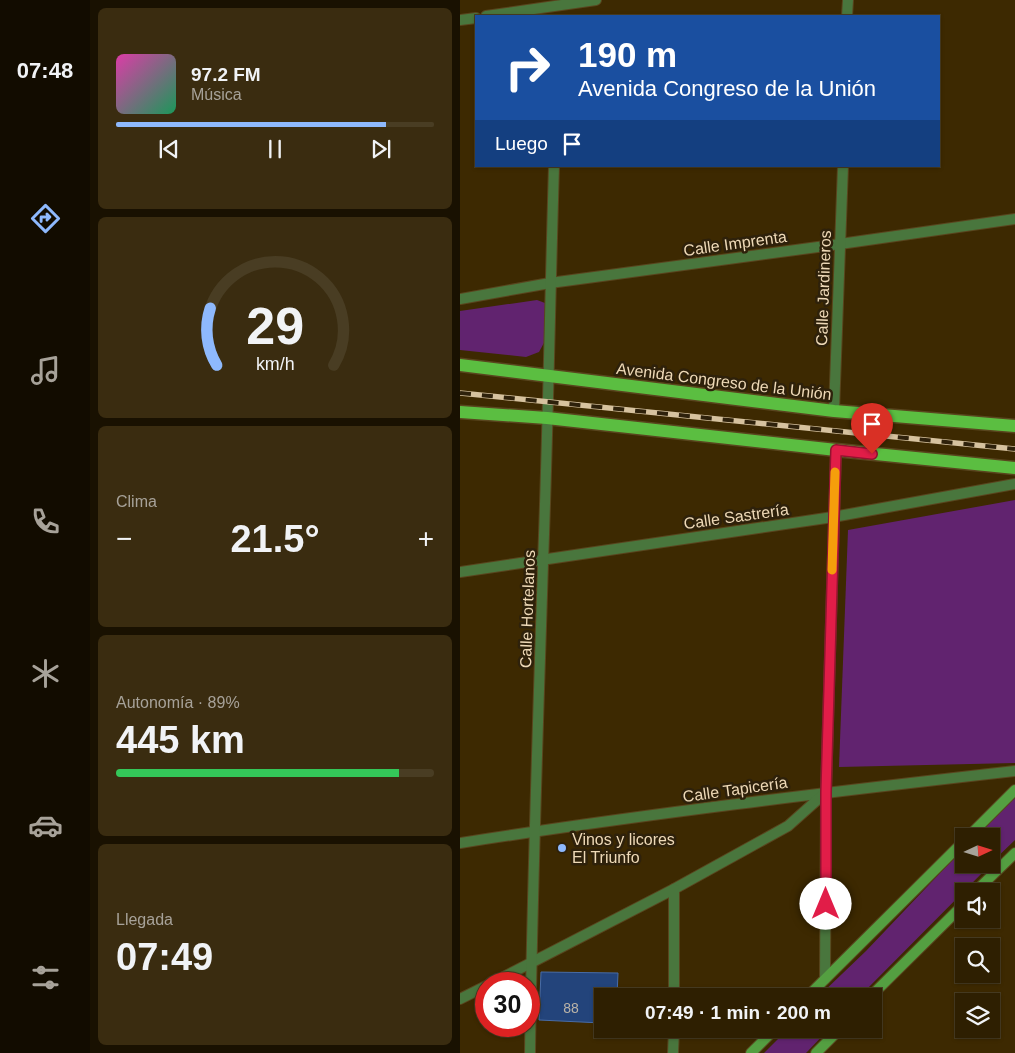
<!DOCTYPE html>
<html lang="es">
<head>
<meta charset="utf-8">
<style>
  :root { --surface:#2e1f01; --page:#3a2c10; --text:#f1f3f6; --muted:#a7a299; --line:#493d23; --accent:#8eb9fd }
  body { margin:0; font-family:Helvetica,sans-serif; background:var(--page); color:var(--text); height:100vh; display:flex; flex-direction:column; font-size:19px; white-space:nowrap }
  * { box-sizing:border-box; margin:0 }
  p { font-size:16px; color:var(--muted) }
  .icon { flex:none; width:28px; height:28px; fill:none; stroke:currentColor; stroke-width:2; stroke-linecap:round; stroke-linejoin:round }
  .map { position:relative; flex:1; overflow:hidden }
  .sheet { display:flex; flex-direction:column; gap:8px; padding:8px; background:#191101; width:370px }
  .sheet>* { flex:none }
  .hud { position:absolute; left:15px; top:15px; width:465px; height:152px; border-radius:0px; box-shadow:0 1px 4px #0004,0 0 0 1px var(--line); background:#1a4fa0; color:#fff; overflow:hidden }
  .needle { width:32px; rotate:86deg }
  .fabs { position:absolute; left:495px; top:828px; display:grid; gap:10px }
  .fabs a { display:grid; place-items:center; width:45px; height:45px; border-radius:0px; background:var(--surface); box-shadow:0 1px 4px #0004,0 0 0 1px var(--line); font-size:25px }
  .speed { position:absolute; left:15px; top:972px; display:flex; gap:10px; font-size:25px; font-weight:700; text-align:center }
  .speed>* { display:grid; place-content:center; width:65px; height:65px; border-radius:50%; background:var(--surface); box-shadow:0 1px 4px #0004,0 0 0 1px var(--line); line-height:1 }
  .speed .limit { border:8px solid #d22; background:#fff; color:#111 }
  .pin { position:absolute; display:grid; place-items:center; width:42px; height:42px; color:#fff; margin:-51px -21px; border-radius:50% 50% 50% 0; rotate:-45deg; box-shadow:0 0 5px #0007 }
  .pin .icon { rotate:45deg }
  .me { position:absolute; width:55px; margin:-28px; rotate:0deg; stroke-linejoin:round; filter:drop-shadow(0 0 4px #0008) }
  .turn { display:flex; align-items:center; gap:18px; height:105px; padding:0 20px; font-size:22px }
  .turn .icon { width:65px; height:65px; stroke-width:2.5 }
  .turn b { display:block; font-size:35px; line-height:42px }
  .then { display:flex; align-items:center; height:48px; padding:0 20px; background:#0003; gap:10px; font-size:19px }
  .big { font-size:38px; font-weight:700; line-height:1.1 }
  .sheet .tile { flex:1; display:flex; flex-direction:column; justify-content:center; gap:8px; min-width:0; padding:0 18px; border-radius:8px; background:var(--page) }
  .sheet .dial { align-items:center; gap:0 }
  .dial svg { height:130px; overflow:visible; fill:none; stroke:var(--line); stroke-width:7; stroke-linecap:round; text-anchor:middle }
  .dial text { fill:var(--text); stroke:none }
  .song { display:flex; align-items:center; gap:15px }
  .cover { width:60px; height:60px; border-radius:8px; background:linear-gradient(135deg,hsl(320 70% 55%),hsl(150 70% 35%)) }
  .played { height:5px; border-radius:2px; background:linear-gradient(90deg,var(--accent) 85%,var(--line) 85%) }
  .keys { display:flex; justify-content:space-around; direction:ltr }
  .heat { display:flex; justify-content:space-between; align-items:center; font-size:28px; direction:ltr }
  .charge { height:8px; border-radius:4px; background:linear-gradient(90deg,#34c759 89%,var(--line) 0) }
  .trip { position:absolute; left:134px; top:988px; width:288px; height:50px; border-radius:0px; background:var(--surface); box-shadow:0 1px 4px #0004,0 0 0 1px var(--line); font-weight:700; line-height:50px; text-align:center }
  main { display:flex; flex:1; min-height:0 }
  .tabs { display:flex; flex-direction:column; width:90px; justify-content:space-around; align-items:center; background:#120c00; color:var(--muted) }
  .tabs .icon { width:35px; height:35px }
  .tabs .on { color:var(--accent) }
  .tabs b { font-size:22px; color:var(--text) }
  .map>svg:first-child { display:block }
</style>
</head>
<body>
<main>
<nav class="tabs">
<b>07:48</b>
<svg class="icon on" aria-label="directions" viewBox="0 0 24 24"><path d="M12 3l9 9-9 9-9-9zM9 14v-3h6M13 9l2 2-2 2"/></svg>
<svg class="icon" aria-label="music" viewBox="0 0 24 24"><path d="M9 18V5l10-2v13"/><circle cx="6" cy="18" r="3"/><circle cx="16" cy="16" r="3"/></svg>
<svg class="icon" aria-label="phone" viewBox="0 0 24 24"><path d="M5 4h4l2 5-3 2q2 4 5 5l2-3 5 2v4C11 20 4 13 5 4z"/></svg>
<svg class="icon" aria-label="climate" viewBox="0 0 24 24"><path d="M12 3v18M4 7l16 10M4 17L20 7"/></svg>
<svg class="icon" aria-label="car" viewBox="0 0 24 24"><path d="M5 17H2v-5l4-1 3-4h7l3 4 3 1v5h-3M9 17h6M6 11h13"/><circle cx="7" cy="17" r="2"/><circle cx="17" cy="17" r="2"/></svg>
<svg class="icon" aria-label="filters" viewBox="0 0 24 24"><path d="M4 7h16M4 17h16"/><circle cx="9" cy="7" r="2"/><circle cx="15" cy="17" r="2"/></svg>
</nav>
<section class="sheet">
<div class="tile">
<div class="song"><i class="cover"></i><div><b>97.2 FM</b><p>Música</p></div></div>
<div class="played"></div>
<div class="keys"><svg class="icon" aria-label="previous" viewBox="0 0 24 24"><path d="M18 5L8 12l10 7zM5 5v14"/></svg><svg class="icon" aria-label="pause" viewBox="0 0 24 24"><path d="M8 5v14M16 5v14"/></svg><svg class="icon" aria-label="next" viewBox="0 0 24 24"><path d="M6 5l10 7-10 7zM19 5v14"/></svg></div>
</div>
<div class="tile dial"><svg viewBox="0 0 100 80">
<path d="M14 69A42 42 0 1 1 86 69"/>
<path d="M14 69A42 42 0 0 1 10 34" stroke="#8eb9fd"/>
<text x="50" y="56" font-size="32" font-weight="700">29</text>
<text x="50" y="72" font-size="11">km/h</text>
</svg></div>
<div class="tile"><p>Clima</p>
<div class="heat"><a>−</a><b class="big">21.5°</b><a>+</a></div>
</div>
<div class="tile"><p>Autonomía · 89%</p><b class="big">445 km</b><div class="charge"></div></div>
<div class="tile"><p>Llegada</p><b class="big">07:49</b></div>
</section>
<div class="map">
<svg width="555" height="1053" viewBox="0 0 555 1053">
  <rect width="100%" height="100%" fill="#3d2901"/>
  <g fill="#61236f">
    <path d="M 77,300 L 85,303 L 85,341 L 79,352 L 66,357 L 0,350 L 0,311 Z"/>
    <path d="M 555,500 L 555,763 L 379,767 L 388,530 Z"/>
    <path d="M 555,794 L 555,840 L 531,863 L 531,836 L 515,836 Z"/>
    <path d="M 504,848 L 504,864 L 531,864 L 400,996 L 359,996 L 406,951 Z"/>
    <path d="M 328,1029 L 369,1029 L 346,1053 L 304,1053 Z"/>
  </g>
  <path fill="#23447b" stroke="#486ca6" d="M 81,972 L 158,973 L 157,996 L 142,996 L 142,1023 L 79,1020 Z"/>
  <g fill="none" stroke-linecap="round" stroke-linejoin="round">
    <defs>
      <g id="minor">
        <path d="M 26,16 L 136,0"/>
        <path d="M 387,16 L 388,0"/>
        <path d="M 0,20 L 16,18"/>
        <path d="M 0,299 L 90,283 L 380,244 L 555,219"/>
        <path d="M 374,411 L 383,166"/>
        <path d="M 0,572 L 373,517 L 555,484"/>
        <path d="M 0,843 C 184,814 370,792 555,771"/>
        <path d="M 365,979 L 366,792 L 376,450"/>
        <path d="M 30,984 L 214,889 L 328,826 L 365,793"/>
        <path d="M 214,996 L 214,889"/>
        <path d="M 0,999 L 26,986"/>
        <path d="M 70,1053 C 72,890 78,726 83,563 C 88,431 90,298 94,166"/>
        <path d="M 213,1053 L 214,1029"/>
      </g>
      <g id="secondary">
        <path d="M 509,836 L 555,790"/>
        <path d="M 516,891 L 555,853"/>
        <path d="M 348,996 L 504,841"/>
        <path d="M 411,996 L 504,904"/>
        <path d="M 291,1053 L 315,1029"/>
        <path d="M 356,1053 L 380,1029"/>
      </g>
      <g id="primary">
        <path d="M 0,365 L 374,411 L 555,426"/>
        <path d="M 0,412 L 87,418 L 376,450 L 555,468"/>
      </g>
    </defs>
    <use href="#minor" stroke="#59451e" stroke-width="12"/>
    <use href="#secondary" stroke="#59451e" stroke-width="12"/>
    <use href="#primary" stroke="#59451e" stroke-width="15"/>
    <use href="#minor" stroke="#49763d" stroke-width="10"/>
    <use href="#secondary" stroke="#549f41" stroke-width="10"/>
    <use href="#primary" stroke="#5bbe41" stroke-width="12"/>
    <defs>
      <path id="rail" d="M 0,393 L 555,449"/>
    </defs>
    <use href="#rail" stroke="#d6c29f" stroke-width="5.5"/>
    <use href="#rail" stroke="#2e210b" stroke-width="4" stroke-dasharray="11" stroke-linecap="butt"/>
  </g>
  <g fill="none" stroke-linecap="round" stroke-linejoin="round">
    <defs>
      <path id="route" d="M 366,904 L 366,792 L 376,450 L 412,454"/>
    </defs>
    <use href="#route" stroke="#92132f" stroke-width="12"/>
    <use href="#route" stroke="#e11d48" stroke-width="9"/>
    <path stroke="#f59e0b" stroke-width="9" d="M 372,570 L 375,472"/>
  </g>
  <circle fill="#8eb9fd" stroke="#2e210b" stroke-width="2" cx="102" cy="848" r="5"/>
  <g text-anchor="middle" stroke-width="5" stroke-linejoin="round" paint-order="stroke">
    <g font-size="14" fill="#bbb4a8">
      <text x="111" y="1013">88</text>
    </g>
    <g font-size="16" fill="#eed9b7" stroke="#2e210b">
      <text transform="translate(275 243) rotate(-8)" y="6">Calle Imprenta</text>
      <text transform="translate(363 288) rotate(-88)" y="6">Calle Jardineros</text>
      <text transform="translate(264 381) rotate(7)" y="6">Avenida Congreso de la Unión</text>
      <text transform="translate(276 516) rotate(-8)" y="6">Calle Sastrería</text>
      <text transform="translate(67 609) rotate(-88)" y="6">Calle Hortelanos</text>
      <text transform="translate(275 789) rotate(-8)" y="6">Calle Tapicería</text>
    </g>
    <g font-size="16" fill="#eed9b7" stroke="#2e210b" text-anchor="start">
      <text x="112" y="845">Vinos y licores<tspan x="112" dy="18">El Triunfo</tspan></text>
    </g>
  </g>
</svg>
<div class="fabs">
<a><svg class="needle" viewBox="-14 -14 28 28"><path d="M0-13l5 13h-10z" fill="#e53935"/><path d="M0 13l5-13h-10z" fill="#a7a299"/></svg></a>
<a><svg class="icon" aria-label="sound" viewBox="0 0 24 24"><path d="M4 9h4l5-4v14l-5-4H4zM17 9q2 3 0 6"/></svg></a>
<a><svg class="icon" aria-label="search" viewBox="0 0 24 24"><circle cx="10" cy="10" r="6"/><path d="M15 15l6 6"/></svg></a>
<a><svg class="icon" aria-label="layers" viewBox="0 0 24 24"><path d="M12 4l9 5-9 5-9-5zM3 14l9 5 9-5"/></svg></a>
</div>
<div class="speed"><div class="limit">30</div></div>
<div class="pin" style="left:412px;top:454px;background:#d93025"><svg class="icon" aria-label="arrive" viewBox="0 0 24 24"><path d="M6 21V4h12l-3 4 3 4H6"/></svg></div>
<svg class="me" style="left:366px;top:904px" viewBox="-20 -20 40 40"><circle r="19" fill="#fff"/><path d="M0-13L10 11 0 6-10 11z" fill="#e11d48"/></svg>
<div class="trip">07:49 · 1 min · 200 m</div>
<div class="hud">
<div class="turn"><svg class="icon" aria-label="right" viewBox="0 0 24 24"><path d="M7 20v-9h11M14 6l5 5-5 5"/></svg><div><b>190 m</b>Avenida Congreso de la Unión</div></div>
<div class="then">Luego<svg class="icon" aria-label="arrive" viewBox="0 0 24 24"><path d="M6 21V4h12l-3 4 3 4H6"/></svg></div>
</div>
</div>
</main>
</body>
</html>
